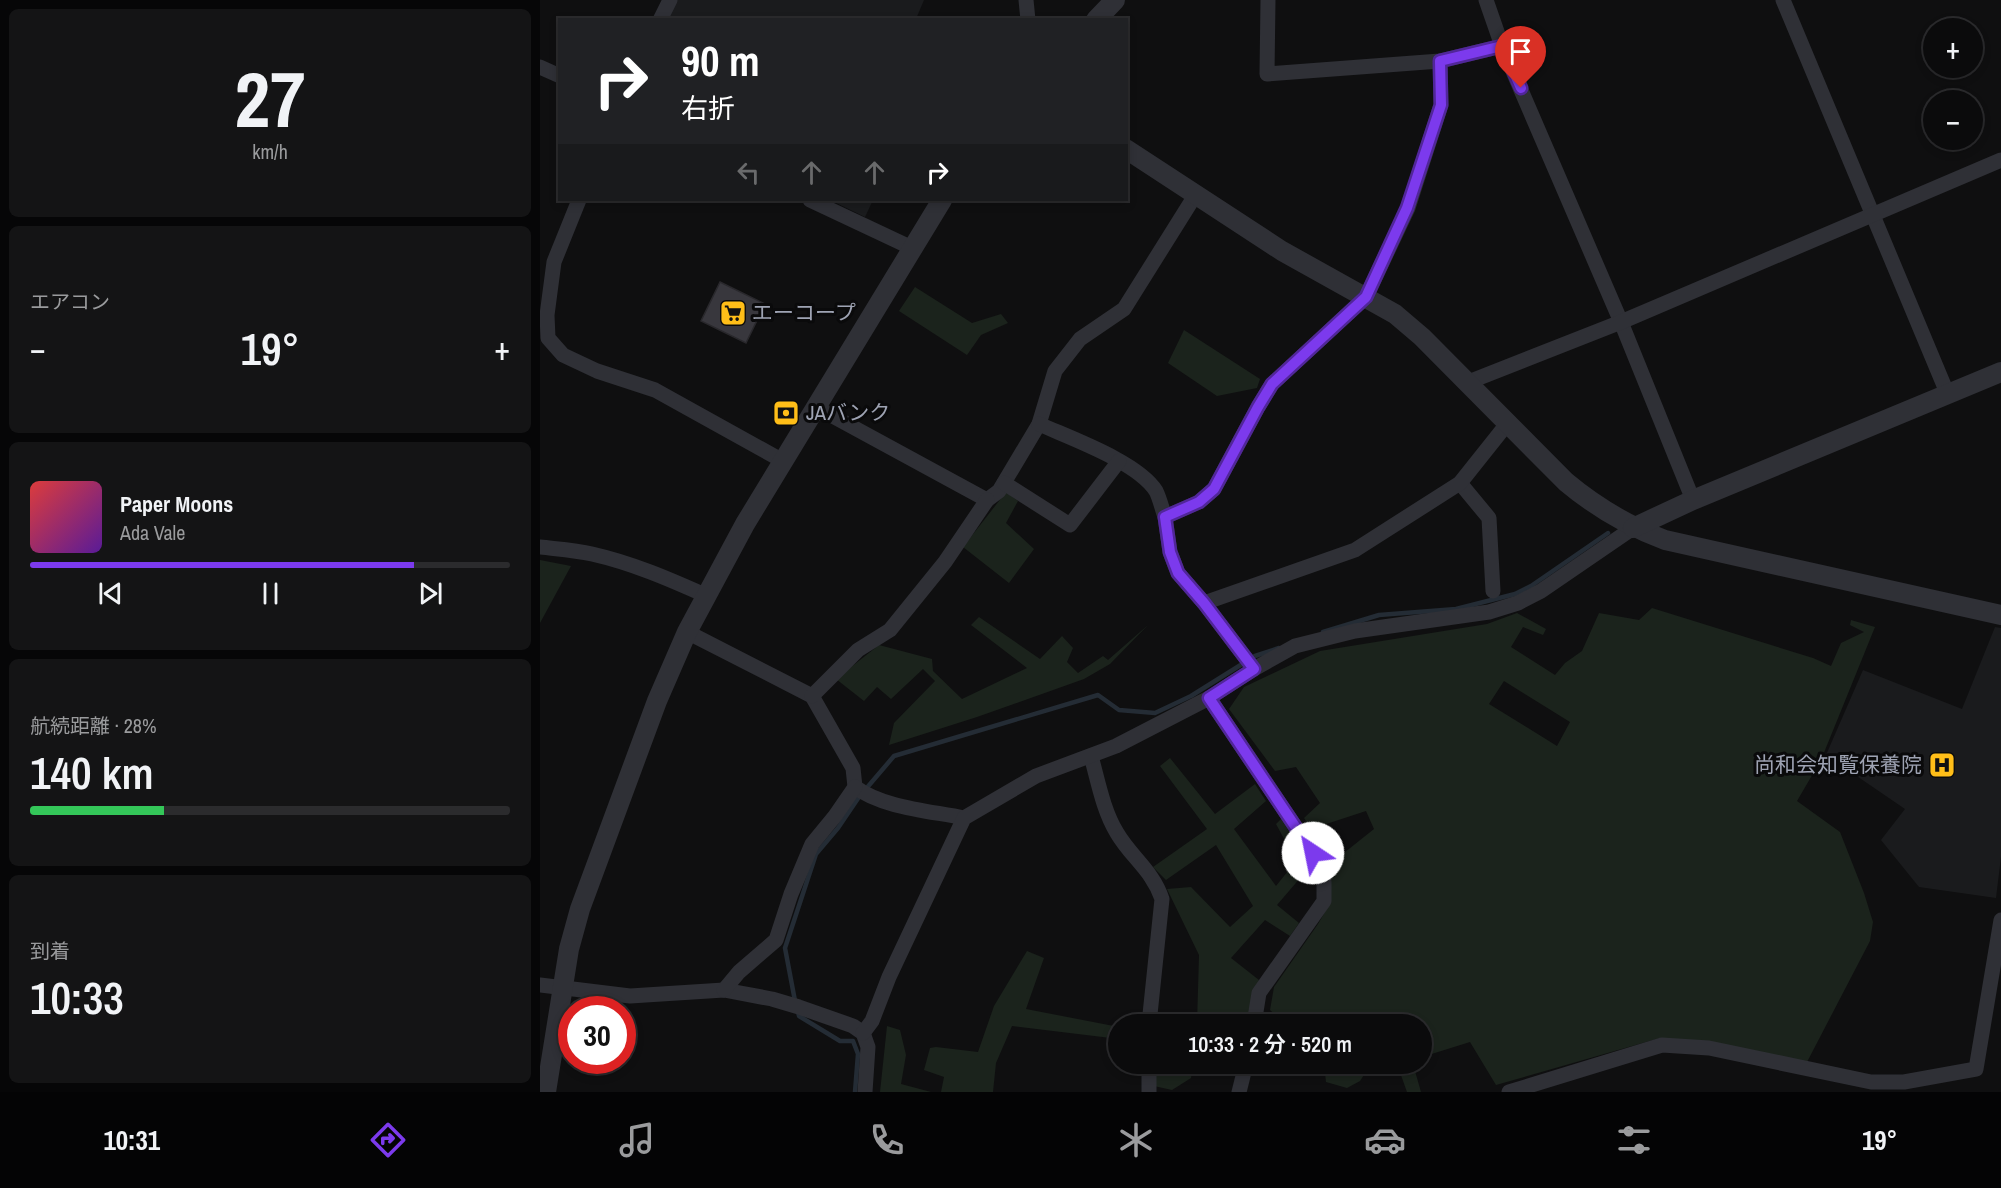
<!DOCTYPE html>
<html lang="ja">
<head>
<meta charset="utf-8">
<style>
  :root { --surface:#0b0b0c; --page:#141415; --text:#f1f3f6; --muted:#9a9b9d; --line:#2b2b2d; --accent:#7c3aed }
  body { margin:0; font-family:"Archivo Narrow","Noto Sans JP",sans-serif; background:var(--page); color:var(--text); height:100vh; display:flex; flex-direction:column; font-size:22px; white-space:nowrap }
  * { box-sizing:border-box; margin:0 }
  p { font-size:20px; color:var(--muted) }
  .icon { flex:none; width:33px; height:33px; fill:none; stroke:currentColor; stroke-width:2; stroke-linecap:round; stroke-linejoin:round }
  .map { position:relative; flex:1; overflow:hidden }
  .side { display:flex; flex-direction:column; gap:9px; padding:9px; background:#060607; width:540px }
  .side>* { flex:none }
  .hud { position:absolute; left:18px; top:18px; width:570px; height:183px; border-radius:0px; box-shadow:0 3px 9px #0003,0 0 0 2px var(--line); background:#202124; color:#fff; overflow:hidden }
  .controls { position:absolute; left:1383px; top:18px; display:grid; gap:12px }
  .controls a { display:grid; place-items:center; width:60px; height:60px; border-radius:50%; background:var(--surface); box-shadow:0 3px 9px #0003,0 0 0 2px var(--line); font-size:30px }
  .speed { position:absolute; left:18px; top:996px; display:flex; gap:12px; font-size:30px; font-weight:700; text-align:center }
  .speed>* { display:grid; place-content:center; width:78px; height:78px; border-radius:50%; background:var(--surface); box-shadow:0 3px 9px #0003,0 0 0 2px var(--line); line-height:1 }
  .speed .limit { border:9px solid #d22; background:#fff; color:#111 }
  .pin { position:absolute; display:grid; place-items:center; width:51px; height:51px; color:#fff; margin:-62px -26px; border-radius:50% 50% 50% 0; rotate:-45deg; box-shadow:0 0 6px #0007 }
  .pin .icon { rotate:45deg }
  .me { position:absolute; width:66px; margin:-33px; rotate:326deg; stroke-linejoin:round; filter:drop-shadow(0 0 4px #0008) }
  .turn { display:flex; align-items:center; gap:21px; height:126px; padding:0 24px; font-size:27px }
  .turn .icon { width:78px; height:78px; stroke-width:2.5 }
  .turn b { display:block; font-size:42px; line-height:51px }
  .lanes { display:flex; align-items:center; height:57px; padding:0 24px; background:#0003; justify-content:center; gap:30px; direction:ltr }
  .lanes .off { opacity:.35 }
  .big { font-size:45px; font-weight:600; line-height:1.1 }
  .side .card { flex:1; display:flex; flex-direction:column; justify-content:center; gap:9px; min-width:0; padding:0 21px; border-radius:9px; background:var(--page) }
  .side .dial { align-items:center; gap:0 }
  .dial b { font-size:78px; line-height:1 }
  .song { display:flex; align-items:center; gap:18px }
  .cover { width:72px; height:72px; border-radius:9px; background:linear-gradient(135deg,hsl(0 70% 55%),hsl(270 70% 35%)) }
  .played { height:6px; border-radius:3px; background:linear-gradient(90deg,var(--accent) 80%,var(--line) 80%) }
  .keys { display:flex; justify-content:space-around; direction:ltr }
  .heat { display:flex; justify-content:space-between; align-items:center; font-size:33px; direction:ltr }
  .charge { height:9px; border-radius:4px; background:linear-gradient(90deg,#34c759 28%,var(--line) 0) }
  .trip { position:absolute; left:568px; top:1014px; width:324px; height:60px; border-radius:30px; background:var(--surface); box-shadow:0 3px 9px #0003,0 0 0 2px var(--line); font-weight:600; line-height:60px; text-align:center }
  .tab-bar { display:flex; height:96px; justify-content:space-around; align-items:center; background:#040405; color:var(--muted) }
  .tab-bar .icon { width:42px; height:42px }
  .tab-bar .active { color:var(--accent) }
  .tab-bar b { font-size:27px; color:var(--text) }
  main { display:flex; flex:1; min-height:0 }
  .map>svg:first-child { display:block }
</style>
</head>
<body>
<main>
<section class="side">
<div class="card dial"><b>27</b><p>km/h</p></div>
<div class="card"><p>エアコン</p>
<div class="heat"><a>−</a><b class="big">19°</b><a>+</a></div>
</div>
<div class="card">
<div class="song"><i class="cover"></i><div><b>Paper Moons</b><p>Ada Vale</p></div></div>
<div class="played"></div>
<div class="keys"><svg class="icon" aria-label="previous" viewBox="0 0 24 24"><path d="M18 5L8 12l10 7zM5 5v14"/></svg><svg class="icon" aria-label="pause" viewBox="0 0 24 24"><path d="M8 5v14M16 5v14"/></svg><svg class="icon" aria-label="next" viewBox="0 0 24 24"><path d="M6 5l10 7-10 7zM19 5v14"/></svg></div>
</div>
<div class="card"><p>航続距離 · 28%</p><b class="big">140 km</b><div class="charge"></div></div>
<div class="card"><p>到着</p><b class="big">10:33</b></div>
</section>
<div class="map">
<svg width="1461" height="1092" viewBox="0 0 1461 1092">
  <rect width="100%" height="100%" fill="#0f0f10"/>
  <g fill="#1a1b1d">
    <path d="M 135,0 L 384,0 L 376,19 L 126,20 Z"/>
    <path d="M 290,200 L 333,200 L 325,217 Z"/>
    <path d="M 1455,627 L 1461,628 L 1461,857 L 1456,898 L 1379,887 L 1341,840 L 1365,809 L 1286,755 L 1323,670 L 1422,709 Z"/>
  </g>
  <g fill="#1b231c" fill-rule="evenodd">
    <path d="M 375,287 L 432,323 L 461,314 L 468,323 L 441,335 L 427,355 L 359,311 Z"/>
    <path d="M 644,330 L 720,379 L 717,388 L 677,396 L 628,363 Z"/>
    <path d="M 466,492 L 478,501 L 466,523 L 494,549 L 469,583 L 423,547 Z"/>
    <path d="M 0,560 L 31,566 L 0,623 Z"/>
    <path d="M 1112,608 L 1273,658 L 1291,666 L 1301,643 L 1324,632 L 1310,625 L 1311,620 L 1335,627 L 1281,760 L 1257,801 L 1300,832 L 1324,893 L 1333,922 L 1330,941 L 1266,1064 L 1120,1038 L 956,1085 L 930,1042 L 882,1057 L 882,1024 L 739,1024 L 740,1019 L 730,1010 L 734,987 L 778,924 L 789,905 L 790,864 L 834,829 L 826,811 L 771,829 L 764,818 L 780,803 L 756,767 L 735,771 L 689,709 L 704,687 L 780,651 L 947,624 L 977,613 L 1006,629 L 1003,635 L 983,627 L 971,647 L 1015,675 L 1025,663 L 1042,651 L 1059,613 L 1099,620 ZM 964,681 L 1030,722 L 1017,746 L 949,704 Z"/>
    <path d="M 439,617 L 500,659 L 522,636 L 533,648 L 527,662 L 538,673 L 563,656 L 568,660 L 608,625 L 570,664 L 544,679 L 437,717 L 349,745 L 354,723 L 395,681 L 383,669 L 351,699 L 337,687 L 324,701 L 296,679 L 339,645 L 392,659 L 393,671 L 422,699 L 487,668 L 431,625 Z"/>
    <path d="M 630,758 L 675,814 L 715,784 L 726,801 L 694,829 L 736,886 L 756,861 L 736,824 L 742,818 L 766,853 L 767,870 L 737,905 L 759,923 L 750,936 L 725,920 L 691,958 L 719,980 L 709,1024 L 657,1024 L 659,955 L 627,889 L 651,887 L 690,927 L 713,906 L 676,845 L 626,880 L 613,867 L 667,829 L 620,766 Z"/>
    <path d="M 487,951 L 504,958 L 486,1009 L 579,1027 L 579,1039 L 472,1026 L 456,1063 L 453,1092 L 401,1092 L 404,1077 L 384,1070 L 390,1048 L 396,1047 L 438,1052 L 454,1006 Z"/>
    <path d="M 347,1026 L 360,1030 L 366,1055 L 361,1084 L 391,1092 L 340,1092 Z"/>
    <path d="M 617,1064 L 653,1064 L 651,1078 L 632,1090 L 614,1086 Z"/>
    <path d="M 784,1064 L 831,1064 L 820,1081 L 807,1088 L 786,1082 Z"/>
    <path d="M 857,1064 L 873,1064 L 881,1092 L 867,1092 Z"/>
  </g>
  <g fill="none" stroke-linecap="round" stroke-linejoin="round">
    <g stroke="#242c35" stroke-width="4.5">
      <path d="M 783,632 L 839,615 L 916,609 L 975,594 L 991,586 L 1068,533"/>
      <path d="M 255,1001 L 245,948 L 276,854 L 298,828 L 319,797 L 354,756 L 558,695 L 579,710 L 615,713 L 651,696 L 715,656 L 739,648"/>
      <path d="M 258,1012 L 259,1016 L 300,1041 L 313,1041 L 318,1054 L 315,1092"/>
    </g>
  </g>
  <path fill="#38373d" stroke="#29282c" stroke-width="1.5" d="M 180,282 L 225,304 L 206,343 L 161,321 Z"/>
  <g fill="none" stroke-linecap="round" stroke-linejoin="round">
    <g stroke="#2f3036" stroke-width="15">
      <path d="M 486,0 L 488,20"/>
      <path d="M 728,0 L 727,74 L 900,61 L 962,46"/>
      <path d="M 946,0 L 962,46 L 1081,322 L 1153,500"/>
      <path d="M 1243,0 L 1408,395"/>
      <path d="M 120,20 L 130,0"/>
      <path d="M 0,67 L 20,76"/>
      <path d="M 39,200 L 14,262 L 7,315 L 8,338 L 23,355 L 57,371 L 115,390 L 243,461"/>
      <path d="M 270,200 L 372,248"/>
      <path d="M 926,383 L 1081,322 L 1461,160"/>
      <path d="M 276,407 L 447,500 L 459,491 L 499,424 L 515,371 L 540,339 L 584,309 L 656,194"/>
      <path d="M 499,424 C 530,438 598,462 616,491 C 620,499 622,509 625,517"/>
      <path d="M 464,483 L 530,525 L 579,461"/>
      <path d="M 920,483 L 949,518 L 953,591"/>
      <path d="M 0,547 C 17,549 35,550 52,554 C 92,563 129,579 167,596"/>
      <path d="M 664,603 L 815,550 L 920,483 L 967,424"/>
      <path d="M 147,632 L 272,696 L 313,768 L 315,787 C 343,808 391,811 424,818"/>
      <path d="M 714,669 L 664,603 L 638,573 L 630,552 L 625,517 L 659,502 L 674,489 L 718,407 L 732,384 L 826,297 L 868,208 L 901,105 L 900,61"/>
      <path d="M 272,696 L 318,650 L 350,630 L 405,562 L 447,500"/>
      <path d="M 669,698 L 773,853 L 784,882 L 784,901 L 719,993 L 714,1024"/>
      <path d="M 551,756 C 558,781 563,810 577,833 C 591,857 613,871 622,899 L 609,1024"/>
      <path d="M 0,985 L 90,996 L 184,990 L 232,999 L 259,1007 L 313,1026 L 323,1033 L 328,1047 L 325,1092"/>
      <path d="M 184,990 L 199,972 L 236,940 L 251,894 L 272,844 L 295,816 L 315,787"/>
      <path d="M 323,1033 L 332,1021 L 349,977 L 424,818 L 496,776 L 576,746 L 669,698 L 714,669 L 755,646 L 815,631 L 949,612 L 978,603 L 1001,591 L 1093,528"/>
      <path d="M 609,1064 L 609,1092"/>
      <path d="M 699,1092 L 706,1064"/>
      <path d="M 969,1092 L 1122,1045 L 1169,1048 L 1331,1082 L 1364,1082 L 1436,1069 L 1461,920"/>
    </g>
    <g stroke="#2f3036" stroke-width="20">
      <path d="M 556,20 L 575,0"/>
      <path d="M 586,149 L 742,251 L 855,314 L 882,337 L 1026,482 C 1057,508 1088,526 1125,540 L 1461,615"/>
      <path d="M 1093,528 L 1153,500 L 1461,372"/>
      <path d="M 6,1092 L 29,949 L 40,909 L 117,701 L 147,632 L 205,524 L 402,200"/>
    </g>
  </g>
  <g fill="none" stroke-linecap="round" stroke-linejoin="round">
    <defs>
      <path id="route" d="M 773,853 L 669,698 L 714,669 L 664,603 L 638,573 L 630,552 L 625,517 L 659,502 L 674,489 L 718,407 L 732,384 L 826,297 L 867,208 L 901,105 L 900,61 L 962,46 L 981,88"/>
    </defs>
    <use href="#route" stroke="#51269a" stroke-width="15"/>
    <use href="#route" stroke="#7c3aed" stroke-width="10"/>
  </g>
  <defs>
    <symbol id="supermarket-square" viewBox="-11 -11 22 22"><rect x="-9" y="-9" width="18" height="18" rx="4" fill="#ffbe18" stroke="#0a0a0b"/><path d="M-6-5.5h2.5l.6 2H6L4.5 2H-2.5L-4.4-4H-6ZM-1.5 3.2a1.3 1.3 0 1 0 .1 0ZM3 3.2a1.3 1.3 0 1 0 .1 0Z" fill="#111"/></symbol>
    <symbol id="bank-square" viewBox="-11 -11 22 22"><rect x="-9" y="-9" width="18" height="18" rx="4" fill="#ffbe18" stroke="#0a0a0b"/><path d="M-6-4H6V4H-6ZM0-2.3a2.3 2.3 0 1 0 0 4.6a2.3 2.3 0 1 0 0-4.6Z" fill="#111"/></symbol>
    <symbol id="hospital-square" viewBox="-11 -11 22 22"><rect x="-9" y="-9" width="18" height="18" rx="4" fill="#ffbe18" stroke="#0a0a0b"/><path d="M-5-5h3v3.5h4V-5h3V5h-3V1.5h-4V5h-3Z" fill="#111"/></symbol>
  </defs>
  <g fill-rule="evenodd">
    <use href="#supermarket-square" x="178" y="298" width="30" height="30"/>
    <use href="#bank-square" x="231" y="398" width="30" height="30"/>
    <use href="#hospital-square" x="1387" y="750" width="30" height="30"/>
  </g>
  <g text-anchor="middle" stroke-width="6" stroke-linejoin="round" paint-order="stroke">
    <g font-size="21" fill="#9ea3b3" stroke="#0a0a0b" text-anchor="start">
      <text x="212" y="320">エーコープ</text>
      <text x="266" y="420">JAバンク</text>
      <text x="1382" y="772" text-anchor="end">尚和会知覧保養院</text>
    </g>
  </g>
</svg>
<div class="controls">
<a>+</a>
<a>−</a>
</div>
<div class="speed"><div class="limit">30</div></div>
<div class="pin" style="left:981px;top:88px;background:#d93025"><svg class="icon" aria-label="arrive" viewBox="0 0 24 24"><path d="M6 21V4h12l-3 4 3 4H6"/></svg></div>
<svg class="me" style="left:773px;top:853px" viewBox="-20 -20 40 40"><circle r="19" fill="#fff"/><path d="M0-13L10 11 0 6-10 11z" fill="#7c3aed"/></svg>
<div class="trip">10:33 · 2 分 · 520 m</div>
<div class="hud">
<div class="turn"><svg class="icon" aria-label="right" viewBox="0 0 24 24"><path d="M7 20v-9h11M14 6l5 5-5 5"/></svg><div><b>90 m</b>右折</div></div>
<div class="lanes"><svg class="icon off" aria-label="left" viewBox="0 0 24 24"><path d="M17 20v-9H6M10 6l-5 5 5 5"/></svg><svg class="icon off" aria-label="ahead" viewBox="0 0 24 24"><path d="M12 20V5M6 11l6-6 6 6"/></svg><svg class="icon off" aria-label="ahead" viewBox="0 0 24 24"><path d="M12 20V5M6 11l6-6 6 6"/></svg><svg class="icon" aria-label="right" viewBox="0 0 24 24"><path d="M7 20v-9h11M14 6l5 5-5 5"/></svg></div>
</div>
</div>
</main>
<nav class="tab-bar">
<b>10:31</b>
<svg class="icon active" aria-label="directions" viewBox="0 0 24 24"><path d="M12 3l9 9-9 9-9-9zM9 14v-3h6M13 9l2 2-2 2"/></svg>
<svg class="icon" aria-label="music" viewBox="0 0 24 24"><path d="M9 18V5l10-2v13"/><circle cx="6" cy="18" r="3"/><circle cx="16" cy="16" r="3"/></svg>
<svg class="icon" aria-label="phone" viewBox="0 0 24 24"><path d="M5 4h4l2 5-3 2q2 4 5 5l2-3 5 2v4C11 20 4 13 5 4z"/></svg>
<svg class="icon" aria-label="climate" viewBox="0 0 24 24"><path d="M12 3v18M4 7l16 10M4 17L20 7"/></svg>
<svg class="icon" aria-label="car" viewBox="0 0 24 24"><path d="M5 17H2v-5l4-1 3-4h7l3 4 3 1v5h-3M9 17h6M6 11h13"/><circle cx="7" cy="17" r="2"/><circle cx="17" cy="17" r="2"/></svg>
<svg class="icon" aria-label="filters" viewBox="0 0 24 24"><path d="M4 7h16M4 17h16"/><circle cx="9" cy="7" r="2"/><circle cx="15" cy="17" r="2"/></svg>
<b>19°</b>
</nav>
</body>
</html>
